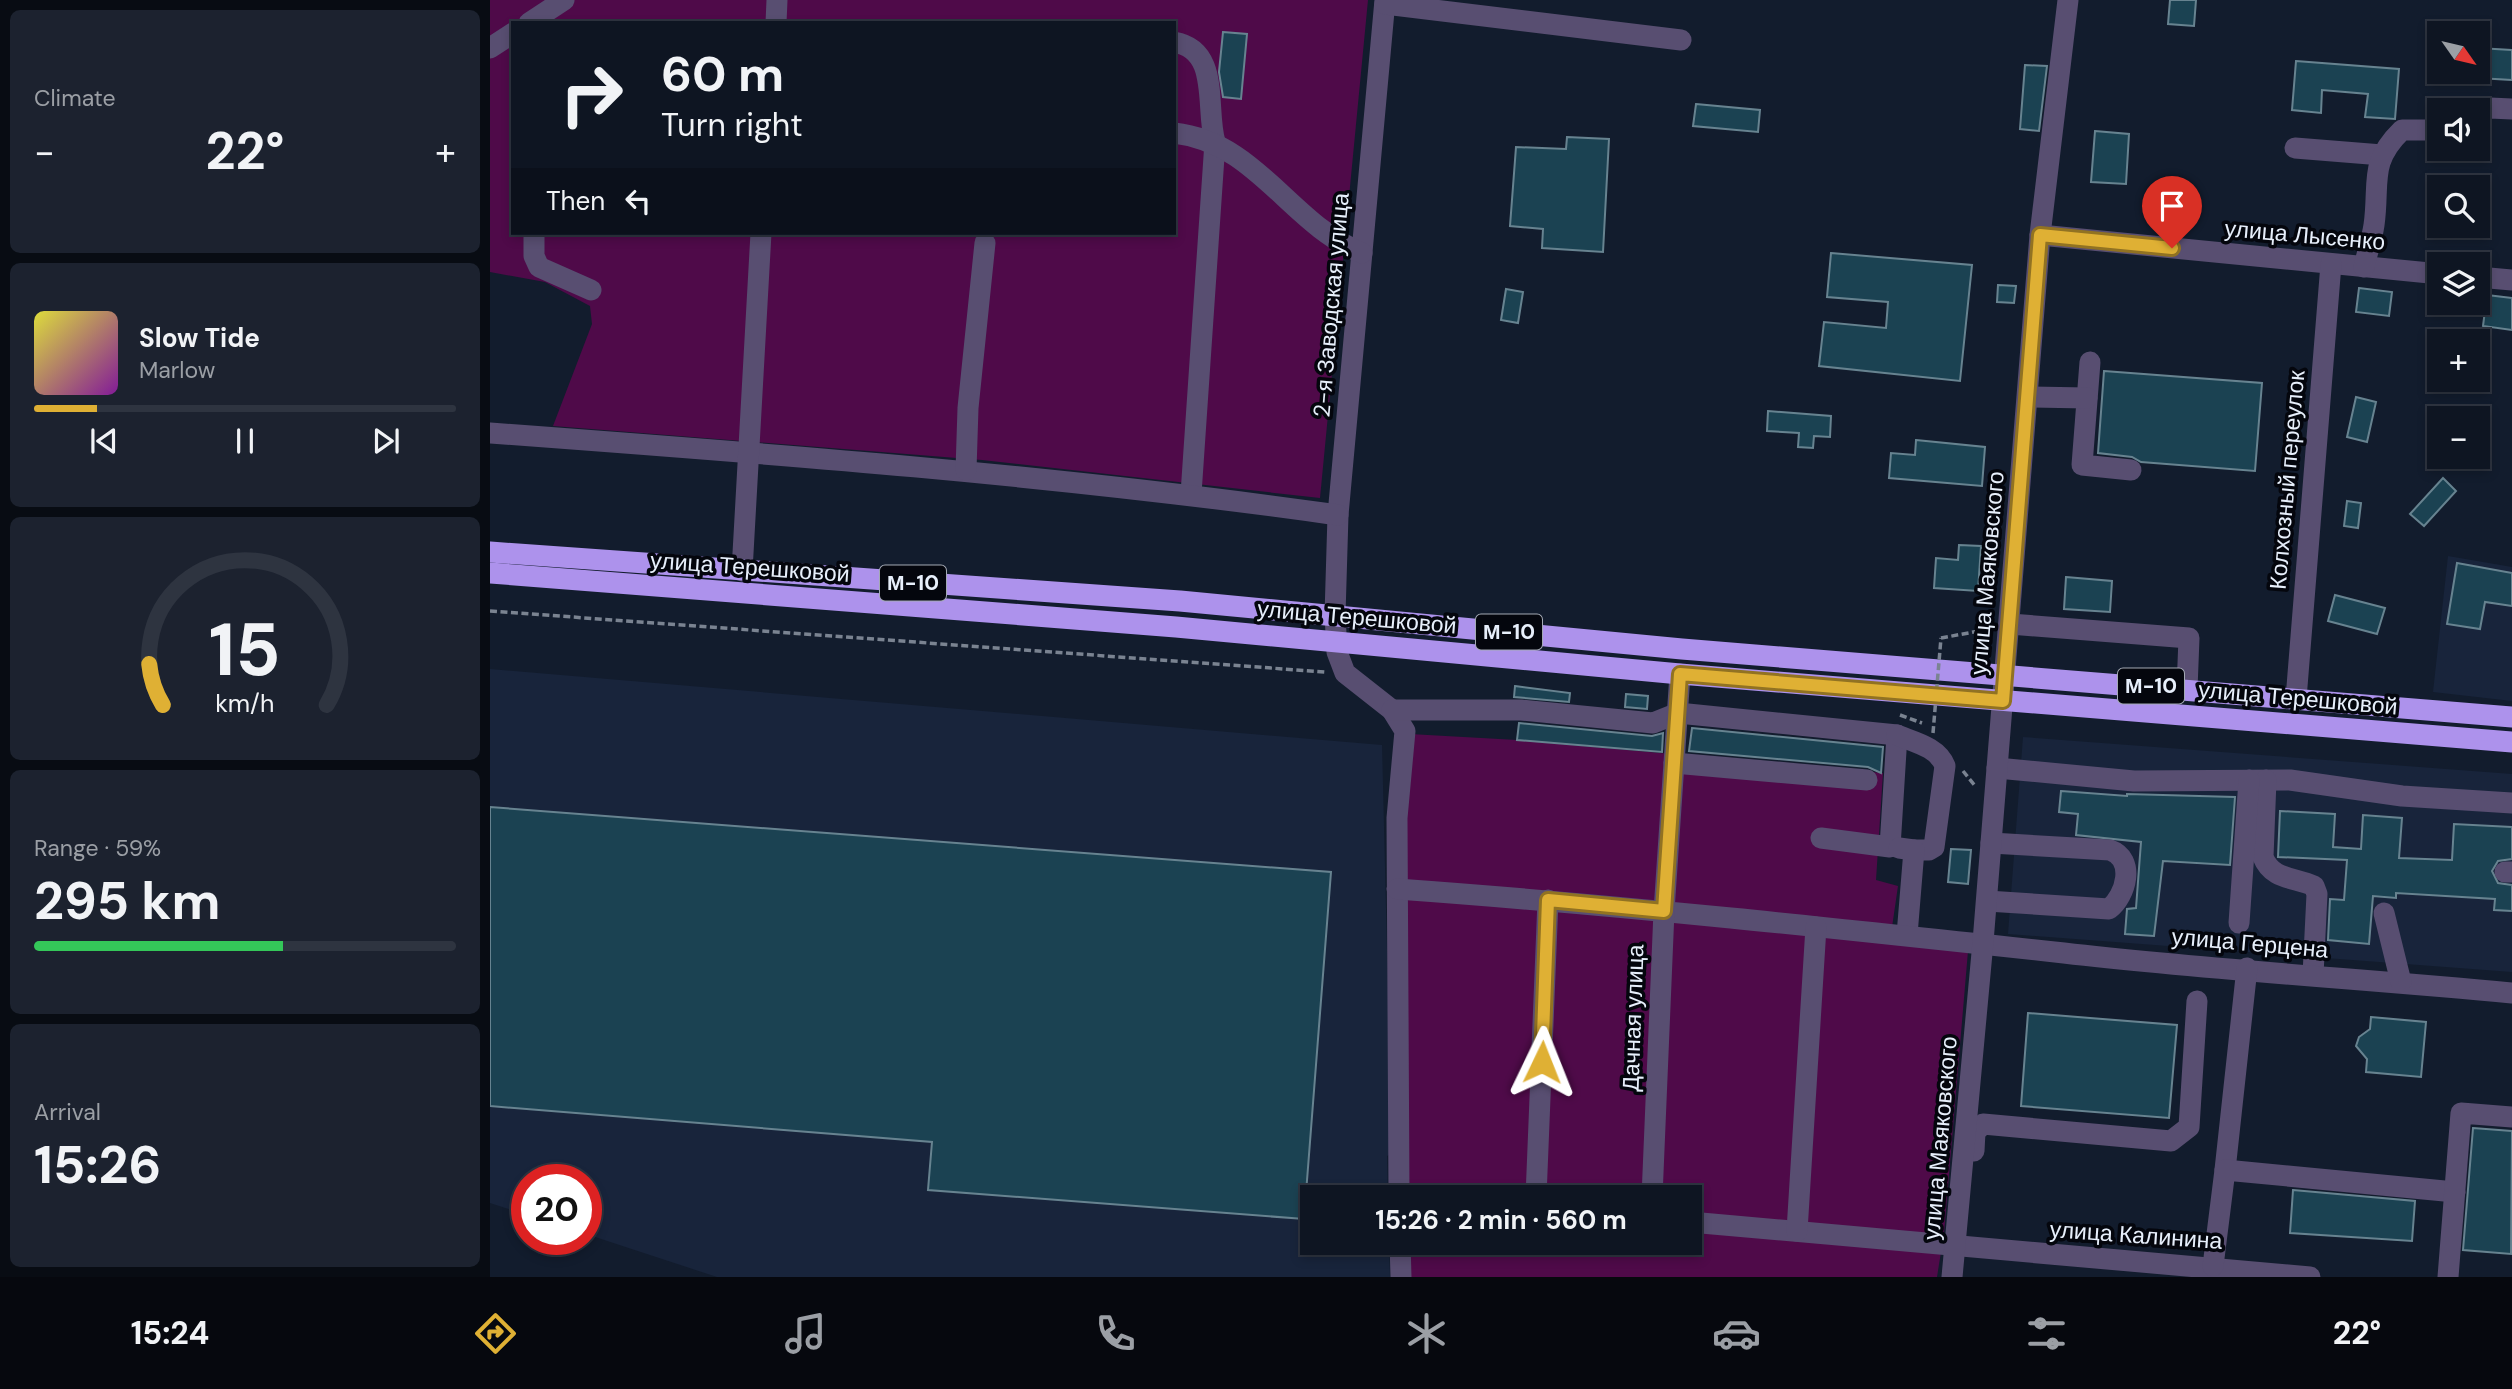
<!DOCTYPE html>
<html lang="en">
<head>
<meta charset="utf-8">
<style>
  :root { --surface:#0e1522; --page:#1c222f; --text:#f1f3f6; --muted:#9b9fa5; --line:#2e3440; --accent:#dfb034 }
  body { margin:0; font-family:"DM Sans",sans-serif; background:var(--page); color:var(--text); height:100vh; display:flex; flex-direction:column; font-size:26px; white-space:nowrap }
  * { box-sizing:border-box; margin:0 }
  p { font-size:23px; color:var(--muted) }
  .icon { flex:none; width:38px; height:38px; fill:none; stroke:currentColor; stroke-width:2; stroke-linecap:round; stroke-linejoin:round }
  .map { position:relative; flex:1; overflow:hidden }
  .side { display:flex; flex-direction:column; gap:10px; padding:10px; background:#080c13; width:490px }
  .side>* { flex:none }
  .guide { position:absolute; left:21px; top:21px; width:665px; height:214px; border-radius:0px; box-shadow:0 4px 10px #0003,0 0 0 2px var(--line); background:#0e1522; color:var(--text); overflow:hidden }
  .needle { width:46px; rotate:124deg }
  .controls { position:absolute; left:1937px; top:21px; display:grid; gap:14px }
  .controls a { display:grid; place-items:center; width:63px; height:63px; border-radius:0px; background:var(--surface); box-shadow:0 4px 10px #0003,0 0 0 2px var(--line); font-size:35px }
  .speed { position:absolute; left:21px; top:1164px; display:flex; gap:14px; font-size:35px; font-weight:700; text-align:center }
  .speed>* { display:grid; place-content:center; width:91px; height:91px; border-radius:50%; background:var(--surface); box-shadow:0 4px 10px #0003,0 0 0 2px var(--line); line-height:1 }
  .speed .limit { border:10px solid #d22; background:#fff; color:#111 }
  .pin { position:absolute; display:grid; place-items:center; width:60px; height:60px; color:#fff; margin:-72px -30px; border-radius:50% 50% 50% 0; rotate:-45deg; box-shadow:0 0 7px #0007 }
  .pin .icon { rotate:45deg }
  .me { position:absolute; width:77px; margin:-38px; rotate:2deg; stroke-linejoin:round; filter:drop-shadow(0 0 5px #0008) }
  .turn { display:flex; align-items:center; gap:24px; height:147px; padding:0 35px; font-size:32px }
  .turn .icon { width:91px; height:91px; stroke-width:2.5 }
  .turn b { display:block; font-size:49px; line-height:60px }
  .then { display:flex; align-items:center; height:66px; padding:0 35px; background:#0003; gap:14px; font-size:26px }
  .big { font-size:52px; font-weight:700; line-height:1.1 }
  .side .tile { flex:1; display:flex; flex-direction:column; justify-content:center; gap:10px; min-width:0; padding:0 24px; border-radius:10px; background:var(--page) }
  .side .dial { align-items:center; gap:0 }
  .dial svg { height:182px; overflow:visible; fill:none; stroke:var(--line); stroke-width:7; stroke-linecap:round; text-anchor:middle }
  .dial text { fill:var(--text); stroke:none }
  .song { display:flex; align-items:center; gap:21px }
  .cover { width:84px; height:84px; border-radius:10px; background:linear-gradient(135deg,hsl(60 70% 55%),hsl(290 70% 35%)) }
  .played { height:7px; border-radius:4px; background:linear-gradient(90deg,var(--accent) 15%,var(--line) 15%) }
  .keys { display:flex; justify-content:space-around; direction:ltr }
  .heat { display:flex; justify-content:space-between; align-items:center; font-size:38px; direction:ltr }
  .charge { height:10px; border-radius:5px; background:linear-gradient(90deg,#34c759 59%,var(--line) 0) }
  .trip { position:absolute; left:810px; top:1185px; width:402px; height:70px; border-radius:0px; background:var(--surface); box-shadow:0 4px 10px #0003,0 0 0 2px var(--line); font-weight:700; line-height:70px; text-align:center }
  .menu { display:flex; height:112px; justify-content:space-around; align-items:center; background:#06080e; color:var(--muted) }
  .menu .icon { width:49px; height:49px }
  .menu .selected { color:var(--accent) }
  .menu b { font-size:32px; color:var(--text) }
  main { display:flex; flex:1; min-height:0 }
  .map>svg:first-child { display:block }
</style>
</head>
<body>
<main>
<section class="side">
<div class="tile"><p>Climate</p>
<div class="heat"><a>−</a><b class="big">22°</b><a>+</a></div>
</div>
<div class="tile">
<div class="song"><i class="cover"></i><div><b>Slow Tide</b><p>Marlow</p></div></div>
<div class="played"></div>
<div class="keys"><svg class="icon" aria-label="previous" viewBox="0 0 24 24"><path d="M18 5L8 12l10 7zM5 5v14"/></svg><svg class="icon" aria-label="pause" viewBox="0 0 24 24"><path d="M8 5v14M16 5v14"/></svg><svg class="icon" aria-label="next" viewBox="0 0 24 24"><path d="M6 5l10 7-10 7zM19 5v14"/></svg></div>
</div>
<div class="tile dial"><svg viewBox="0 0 100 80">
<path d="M14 69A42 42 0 1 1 86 69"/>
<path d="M14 69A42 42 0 0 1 8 51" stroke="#dfb034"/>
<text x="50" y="56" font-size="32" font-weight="700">15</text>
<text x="50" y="72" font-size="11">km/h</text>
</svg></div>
<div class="tile"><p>Range · 59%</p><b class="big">295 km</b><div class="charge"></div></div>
<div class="tile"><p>Arrival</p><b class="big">15:26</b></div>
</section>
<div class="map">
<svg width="2022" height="1277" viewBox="0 0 2022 1277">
  <rect width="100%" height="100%" fill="#121c2d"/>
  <g fill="#18243b">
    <path d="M 1958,556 L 2022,567 L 2022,701 L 1943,692 Z"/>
    <path d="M 0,669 L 892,745 L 902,1153 L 897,1156 L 898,1197 L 822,1197 L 822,1242 L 899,1243 L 900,1277 L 227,1277 L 96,1234 L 96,1180 L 37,1180 L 37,1215 L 0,1203 Z"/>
    <path d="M 1533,737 L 2022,774 L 2022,972 L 1518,934 Z"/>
  </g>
  <g fill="#4f0a49" fill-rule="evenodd">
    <path d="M 0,0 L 878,0 L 830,498 L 492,460 L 63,426 L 102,324 L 100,306 L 55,282 L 0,272 ZM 23,23 L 684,23 L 684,233 L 23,233 Z"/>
    <path d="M 920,734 L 1027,740 L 1393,773 L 1386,880 L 1408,886 L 1400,941 L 1478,951 L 1454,1233 L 1447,1277 L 917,1277 L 916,1243 L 1200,1242 L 1200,1197 L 914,1197 L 914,851 Z"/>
  </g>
  <g fill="#1b4252" stroke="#678390" stroke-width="2">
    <path d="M 1680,0 L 1706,0 L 1704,26 L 1678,24 Z"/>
    <path d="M 733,32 L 757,34 L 751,99 L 733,97 L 729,72 Z"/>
    <path d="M 1988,48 L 2022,50 L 2022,80 L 1988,78 Z"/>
    <path d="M 1806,61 L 1909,69 L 1905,119 L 1875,117 L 1878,94 L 1832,90 L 1831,113 L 1802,110 Z"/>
    <path d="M 1535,65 L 1557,66 L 1549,131 L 1530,129 Z"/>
    <path d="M 1206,104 L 1270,110 L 1268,132 L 1203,126 Z"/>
    <path d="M 1605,131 L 1639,134 L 1636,184 L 1601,182 Z"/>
    <path d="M 1077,137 L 1119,139 L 1113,252 L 1052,248 L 1053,229 L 1020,226 L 1026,147 L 1076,149 Z"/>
    <path d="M 1341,253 L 1482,265 L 1470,381 L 1329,366 L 1334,322 L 1396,328 L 1398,302 L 1337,297 Z"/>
    <path d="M 1508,285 L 1526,286 L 1524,303 L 1507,302 Z"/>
    <path d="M 1869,288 L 1902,292 L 1899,316 L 1866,312 Z"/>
    <path d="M 1016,289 L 1033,292 L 1028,323 L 1011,320 Z"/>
    <path d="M 1997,295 L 2022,298 L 2022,330 L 1993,326 Z"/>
    <path d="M 1614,371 L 1772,383 L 1765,471 L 1651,462 L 1642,457 L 1608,453 Z"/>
    <path d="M 1866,397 L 1886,402 L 1877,442 L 1857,437 Z"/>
    <path d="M 1278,411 L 1341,416 L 1340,437 L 1324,436 L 1323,448 L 1308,447 L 1309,433 L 1277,431 Z"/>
    <path d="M 1426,440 L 1495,447 L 1492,486 L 1399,478 L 1401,453 L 1425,455 Z"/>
    <path d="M 1953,478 L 1966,491 L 1934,526 L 1920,514 Z"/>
    <path d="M 1857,501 L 1871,503 L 1868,528 L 1854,526 Z"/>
    <path d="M 1469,545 L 1491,546 L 1488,591 L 1444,588 L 1446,558 L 1468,560 Z"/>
    <path d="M 1967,563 L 2022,573 L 2022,606 L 1995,602 L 1990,629 L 1957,624 Z"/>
    <path d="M 1576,577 L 1622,581 L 1620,612 L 1574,609 Z"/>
    <path d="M 1845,595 L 1895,608 L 1887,634 L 1838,621 Z"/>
    <path d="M 1025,686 L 1080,693 L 1079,702 L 1024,697 Z"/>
    <path d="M 1136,694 L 1158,696 L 1157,709 L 1135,707 Z"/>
    <path d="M 1029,723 L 1162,736 L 1173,733 L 1172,752 L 1027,740 Z"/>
    <path d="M 1202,728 L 1393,747 L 1391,773 L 1378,767 L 1199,751 Z"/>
    <path d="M 1571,791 L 1637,796 L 1637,794 L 1745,797 L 1740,865 L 1673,861 L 1664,936 L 1635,934 L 1637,909 L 1646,908 L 1651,842 L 1586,835 L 1588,814 L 1569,812 Z"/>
    <path d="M 0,807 L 841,872 L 814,1219 L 438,1190 L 442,1142 L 0,1106 Z"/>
    <path d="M 1790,811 L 1845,814 L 1843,847 L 1871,849 L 1873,815 L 1912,818 L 1909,858 L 1962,860 L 1964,824 L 2022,827 L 2022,859 L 2008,861 L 2002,871 L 2008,883 L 2022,885 L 2022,911 L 2004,910 L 2005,899 L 1906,893 L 1906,898 L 1883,896 L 1879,944 L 1838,940 L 1840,899 L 1854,900 L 1857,860 L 1788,857 Z"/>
    <path d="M 1461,849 L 1481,850 L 1478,884 L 1458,882 Z"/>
    <path d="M 1538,1013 L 1687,1025 L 1679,1118 L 1531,1106 Z"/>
    <path d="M 1881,1017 L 1936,1022 L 1931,1077 L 1876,1072 L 1877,1059 L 1866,1046 L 1869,1037 L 1880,1029 Z"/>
    <path d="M 1983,1128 L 2022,1131 L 2021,1254 L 1973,1250 Z"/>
    <path d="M 1803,1190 L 1925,1201 L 1922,1241 L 1800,1233 Z"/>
  </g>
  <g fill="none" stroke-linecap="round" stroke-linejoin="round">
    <g stroke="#7a8391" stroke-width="3.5" stroke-dasharray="7 3.5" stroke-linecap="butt">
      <path d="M 0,611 L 835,672"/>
      <path d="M 1451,638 L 1500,629"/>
      <path d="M 1410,715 L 1432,723"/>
      <path d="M 1473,771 L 1486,787"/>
    </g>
    <g stroke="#584e71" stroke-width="21">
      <path d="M 895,0 L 848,515 L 845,615 L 847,652 L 855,673 L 902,710 L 915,731 L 907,818 L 909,1197"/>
      <path d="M 895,4 L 1191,40"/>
      <path d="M 39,23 L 74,0"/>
      <path d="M 286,23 L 287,0"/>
      <path d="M 684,42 C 731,50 715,108 725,142 L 701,494"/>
      <path d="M 0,48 L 23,33"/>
      <path d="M 1988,114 L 2000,108 L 2022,109"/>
      <path d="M 684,133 C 767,142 800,224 872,253"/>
      <path d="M 1805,148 L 1892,155"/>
      <path d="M 44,233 L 44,256 L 49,267 L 101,290"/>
      <path d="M 1550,235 L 1950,274"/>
      <path d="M 1874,267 C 1877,253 1882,239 1884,225 C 1890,183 1878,163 1912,130 L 1950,130"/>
      <path d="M 1988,277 L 2022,280"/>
      <path d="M 1600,362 L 1592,465 L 1641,470"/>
      <path d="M 1538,397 L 1597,398"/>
      <path d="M 0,433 C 283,454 566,475 848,515"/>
      <path d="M 476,470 L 478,408 L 495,243"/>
      <path d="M 252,571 L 271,233"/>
      <path d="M 1520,624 L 1699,638 L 1697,689"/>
      <path d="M 1806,699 L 1841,264"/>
      <path d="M 902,710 L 1031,710 L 1163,723 L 1188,713 L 1407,735 L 1400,847 L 1331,838"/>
      <path d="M 1407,735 C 1424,742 1448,747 1455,766 L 1444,847 L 1439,850 L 1424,850"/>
      <path d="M 1184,763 L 1377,780"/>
      <path d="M 1507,768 L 1644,781 L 1800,780 L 1912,796 L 2022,803"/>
      <path d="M 1776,780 L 1773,857 C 1782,880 1804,877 1824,886 L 1827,894 L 1823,975"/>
      <path d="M 1409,848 L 1424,850 L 1417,935"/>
      <path d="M 2015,872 L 2022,872"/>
      <path d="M 907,889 C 1130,905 1352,929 1574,953 C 1722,970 1873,979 2022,993"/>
      <path d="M 1497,901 L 1619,909 C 1636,896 1646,859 1620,850 L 1501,843"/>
      <path d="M 1894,913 L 1911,982"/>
      <path d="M 1749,923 L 1759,780"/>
      <path d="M 1484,1151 L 1485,1132 L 1493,1124 L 1681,1141 L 1699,1127 L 1707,1001"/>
      <path d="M 1735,1170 L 1757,968"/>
      <path d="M 1046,1197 L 1058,900"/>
      <path d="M 1162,1197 L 1174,911 L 1190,674"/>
      <path d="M 1200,1222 L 1820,1277"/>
      <path d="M 1307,1231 L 1326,927"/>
      <path d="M 910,1242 L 911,1277"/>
      <path d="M 1723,1266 L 1735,1170 L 1965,1192"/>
      <path d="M 1462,1277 L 1493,942 L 1550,235 L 1578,0"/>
      <path d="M 1958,1277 L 1971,1113 L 2022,1117"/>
    </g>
    <g stroke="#ad92ec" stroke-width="21">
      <path d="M 0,552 L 690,601 L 1192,649 L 2022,717"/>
      <path d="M 0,573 L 686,627 L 1190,674 L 2022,742"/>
    </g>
    <path stroke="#7a8391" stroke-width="3.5" stroke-dasharray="7 3.5" stroke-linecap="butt" d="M 1443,733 L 1451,638"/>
  </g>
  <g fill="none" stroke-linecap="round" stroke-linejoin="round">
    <defs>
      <path id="route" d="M 1052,1062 L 1058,900 L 1174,911 L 1190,674 L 1513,701 L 1550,235 L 1682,248"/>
    </defs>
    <use href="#route" stroke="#917222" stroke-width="18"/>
    <use href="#route" stroke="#dfb034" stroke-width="12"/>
  </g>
  <g text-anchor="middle" stroke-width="7" stroke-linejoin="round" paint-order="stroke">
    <g fill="#04060d" stroke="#a3a9b4" stroke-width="2">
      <rect x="390" y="565.5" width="66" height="35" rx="5"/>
      <rect x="986" y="614.5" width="66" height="35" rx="5"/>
      <rect x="1628" y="668.5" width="66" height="35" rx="5"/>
    </g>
    <g font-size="21" font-weight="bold" fill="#e7effb">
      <text x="423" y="590">М-10</text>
      <text x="1019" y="639">М-10</text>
      <text x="1661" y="693">М-10</text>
    </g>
    <g font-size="23" fill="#e7effb" stroke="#04060d">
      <text transform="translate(1815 235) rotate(5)" y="8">улица Лысенко</text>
      <text transform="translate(841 305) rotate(-85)" y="8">2-я Заводская улица</text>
      <text transform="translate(1797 480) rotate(-85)" y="8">Колхозный переулок</text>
      <text transform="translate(260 567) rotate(4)" y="8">улица Терешковой</text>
      <text transform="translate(1497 573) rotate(-85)" y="8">улица Маяковского</text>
      <text transform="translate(867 617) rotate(5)" y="8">улица Терешковой</text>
      <text transform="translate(1808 698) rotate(5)" y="8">улица Терешковой</text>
      <text transform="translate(1760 943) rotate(5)" y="8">улица Герцена</text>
      <text transform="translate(1143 1018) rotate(-88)" y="8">Дачная улица</text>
      <text transform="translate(1450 1138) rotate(-85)" y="8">улица Маяковского</text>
      <text transform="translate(1646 1235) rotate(4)" y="8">улица Калинина</text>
    </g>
  </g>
</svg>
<div class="controls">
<a><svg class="needle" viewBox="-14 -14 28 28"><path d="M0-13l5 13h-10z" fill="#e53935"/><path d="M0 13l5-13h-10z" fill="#9b9fa5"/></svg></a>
<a><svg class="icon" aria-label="sound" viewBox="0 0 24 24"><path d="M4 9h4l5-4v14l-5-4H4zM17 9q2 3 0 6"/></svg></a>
<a><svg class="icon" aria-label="search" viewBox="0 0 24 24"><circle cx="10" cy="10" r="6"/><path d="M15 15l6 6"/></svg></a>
<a><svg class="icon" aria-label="layers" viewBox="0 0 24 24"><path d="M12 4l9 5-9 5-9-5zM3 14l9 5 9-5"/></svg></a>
<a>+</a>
<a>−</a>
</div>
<div class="speed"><div class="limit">20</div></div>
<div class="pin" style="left:1682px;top:248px;background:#d93025"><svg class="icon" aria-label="arrive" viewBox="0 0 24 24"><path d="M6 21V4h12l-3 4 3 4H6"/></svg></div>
<svg class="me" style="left:1052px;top:1062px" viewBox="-20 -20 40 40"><path d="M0-17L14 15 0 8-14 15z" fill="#dfb034" stroke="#fff" stroke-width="4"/></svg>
<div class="trip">15:26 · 2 min · 560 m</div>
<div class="guide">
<div class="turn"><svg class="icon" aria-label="right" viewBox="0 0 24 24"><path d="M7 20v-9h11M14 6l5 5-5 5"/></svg><div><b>60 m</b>Turn right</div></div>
<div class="then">Then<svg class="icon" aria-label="left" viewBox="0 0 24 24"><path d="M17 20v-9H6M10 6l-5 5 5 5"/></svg></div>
</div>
</div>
</main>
<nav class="menu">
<b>15:24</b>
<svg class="icon selected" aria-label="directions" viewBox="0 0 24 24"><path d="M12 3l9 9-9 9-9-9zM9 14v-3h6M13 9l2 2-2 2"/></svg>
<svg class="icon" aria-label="music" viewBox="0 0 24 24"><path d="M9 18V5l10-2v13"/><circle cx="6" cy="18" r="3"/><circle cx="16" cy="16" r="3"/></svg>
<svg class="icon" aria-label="phone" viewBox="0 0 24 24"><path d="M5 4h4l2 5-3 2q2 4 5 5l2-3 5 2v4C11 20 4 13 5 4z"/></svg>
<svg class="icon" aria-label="climate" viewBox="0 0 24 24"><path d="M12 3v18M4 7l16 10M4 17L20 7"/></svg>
<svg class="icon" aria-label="car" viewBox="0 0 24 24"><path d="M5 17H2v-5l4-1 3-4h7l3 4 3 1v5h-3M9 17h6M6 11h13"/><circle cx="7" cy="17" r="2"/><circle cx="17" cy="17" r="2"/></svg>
<svg class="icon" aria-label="filters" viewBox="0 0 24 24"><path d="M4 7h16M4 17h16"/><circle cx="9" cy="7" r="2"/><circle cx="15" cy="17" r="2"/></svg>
<b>22°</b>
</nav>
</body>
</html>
